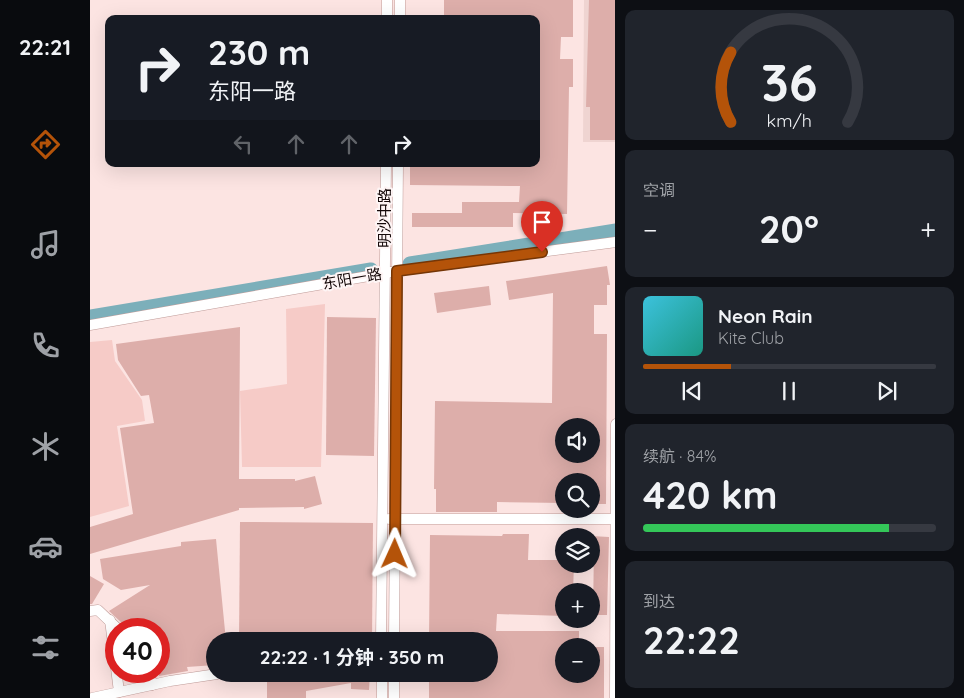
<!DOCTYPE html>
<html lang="zh">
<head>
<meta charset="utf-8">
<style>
  :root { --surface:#171b24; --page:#20242c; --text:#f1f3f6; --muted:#9ea1a6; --line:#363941; --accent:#b45309 }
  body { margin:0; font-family:Quicksand,"Noto Sans SC",sans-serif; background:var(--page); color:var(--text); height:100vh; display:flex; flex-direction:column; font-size:19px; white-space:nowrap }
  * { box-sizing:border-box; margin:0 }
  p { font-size:16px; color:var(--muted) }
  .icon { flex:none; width:28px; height:28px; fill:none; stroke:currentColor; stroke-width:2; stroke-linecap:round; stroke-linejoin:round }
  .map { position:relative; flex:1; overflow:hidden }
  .sheet { display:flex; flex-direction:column; gap:10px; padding:10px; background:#0d0f14; width:349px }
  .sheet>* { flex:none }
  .hud { position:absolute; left:15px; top:15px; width:435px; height:152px; border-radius:10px; box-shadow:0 5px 20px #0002; background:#171b24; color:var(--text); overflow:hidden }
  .controls { position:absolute; left:465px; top:418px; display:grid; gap:10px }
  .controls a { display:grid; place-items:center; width:45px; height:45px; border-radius:50%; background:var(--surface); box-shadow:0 5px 20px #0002; font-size:25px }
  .speed { position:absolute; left:15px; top:618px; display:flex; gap:10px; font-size:25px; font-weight:700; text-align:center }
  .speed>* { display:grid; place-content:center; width:65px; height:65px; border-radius:50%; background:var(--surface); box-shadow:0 5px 20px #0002; line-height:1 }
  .speed .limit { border:8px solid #d22; background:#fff; color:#111 }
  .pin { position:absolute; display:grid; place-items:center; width:42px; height:42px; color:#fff; margin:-51px -21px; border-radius:50% 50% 50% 0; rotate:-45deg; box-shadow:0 0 5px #0007 }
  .pin .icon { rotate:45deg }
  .me { position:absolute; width:55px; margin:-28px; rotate:1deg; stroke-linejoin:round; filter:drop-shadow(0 0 4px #0008) }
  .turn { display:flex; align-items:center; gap:18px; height:105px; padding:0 20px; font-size:22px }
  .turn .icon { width:65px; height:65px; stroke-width:2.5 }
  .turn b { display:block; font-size:35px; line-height:42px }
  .lanes { display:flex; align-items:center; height:48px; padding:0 20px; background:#0003; justify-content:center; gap:25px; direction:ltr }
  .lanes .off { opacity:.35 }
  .big { font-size:38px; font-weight:700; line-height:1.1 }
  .sheet .card { flex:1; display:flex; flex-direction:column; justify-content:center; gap:8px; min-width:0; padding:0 18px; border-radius:10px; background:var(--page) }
  .sheet .dial { align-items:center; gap:0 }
  .dial svg { height:130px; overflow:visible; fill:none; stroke:var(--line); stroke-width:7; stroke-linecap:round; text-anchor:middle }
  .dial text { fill:var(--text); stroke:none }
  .song { display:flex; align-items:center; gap:15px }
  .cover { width:60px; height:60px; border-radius:8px; background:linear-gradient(135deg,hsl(190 70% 55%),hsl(170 70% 35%)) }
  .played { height:5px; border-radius:2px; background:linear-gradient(90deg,var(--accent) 30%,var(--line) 30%) }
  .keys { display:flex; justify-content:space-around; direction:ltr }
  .heat { display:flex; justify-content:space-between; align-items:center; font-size:28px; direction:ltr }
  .charge { height:8px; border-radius:4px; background:linear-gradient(90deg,#34c759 84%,var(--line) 0) }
  .trip { position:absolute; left:116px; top:632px; width:292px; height:50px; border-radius:25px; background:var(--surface); box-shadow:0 5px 20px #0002; font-weight:700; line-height:50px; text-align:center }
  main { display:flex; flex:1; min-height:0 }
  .menu { display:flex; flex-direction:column; width:90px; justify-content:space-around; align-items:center; background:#090b0e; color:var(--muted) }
  .menu .icon { width:35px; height:35px }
  .menu .on { color:var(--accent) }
  .menu b { font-size:22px; color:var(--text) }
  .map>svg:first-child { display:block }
</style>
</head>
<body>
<main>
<nav class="menu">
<b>22:21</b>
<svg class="icon on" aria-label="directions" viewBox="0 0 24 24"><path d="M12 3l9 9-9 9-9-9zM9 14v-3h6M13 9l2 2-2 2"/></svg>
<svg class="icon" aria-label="music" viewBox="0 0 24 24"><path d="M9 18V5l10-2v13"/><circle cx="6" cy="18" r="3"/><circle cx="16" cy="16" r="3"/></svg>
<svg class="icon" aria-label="phone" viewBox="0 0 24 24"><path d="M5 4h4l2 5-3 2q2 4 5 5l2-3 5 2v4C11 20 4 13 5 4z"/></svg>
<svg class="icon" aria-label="climate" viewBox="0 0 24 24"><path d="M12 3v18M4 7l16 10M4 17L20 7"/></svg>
<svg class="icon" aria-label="car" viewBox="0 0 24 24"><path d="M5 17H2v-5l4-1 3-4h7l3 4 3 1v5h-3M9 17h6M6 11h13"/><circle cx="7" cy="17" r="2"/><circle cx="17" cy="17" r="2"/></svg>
<svg class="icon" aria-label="filters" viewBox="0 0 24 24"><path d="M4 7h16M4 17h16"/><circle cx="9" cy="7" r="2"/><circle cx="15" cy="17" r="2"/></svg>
</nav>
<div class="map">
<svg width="526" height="698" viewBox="0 0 526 698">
  <rect width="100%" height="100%" fill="#fce4e2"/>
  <path fill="#efd4d1" d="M 494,0 L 525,0 L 525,142 L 493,142 Z"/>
  <g fill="#f6cbc7">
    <path d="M 235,304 L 231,467 L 152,467 L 150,391 L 197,384 L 196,309 Z"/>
    <path d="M 22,340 L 25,361 L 52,400 L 55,421 L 27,426 L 39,506 L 0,517 L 0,342 Z"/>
  </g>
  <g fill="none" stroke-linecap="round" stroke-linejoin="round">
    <g stroke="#7cafba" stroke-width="15">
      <path d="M 320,264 L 526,231"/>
      <path d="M 0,317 L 281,270"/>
    </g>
  </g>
  <g fill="#ddaeaa" fill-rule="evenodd">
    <path d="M 354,0 L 483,0 L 483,37 L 471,37 L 470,59 L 483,59 L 483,87 L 479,87 L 477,214 L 423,213 L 423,227 L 322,227 L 322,213 L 372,213 L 372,202 L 429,202 L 430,186 L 320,185 L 320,164 L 446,164 L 446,19 L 354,19 Z"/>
    <path d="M 499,0 L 526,0 L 526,140 L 500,140 L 500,107 L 496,107 Z"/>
    <path d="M 517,266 L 520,285 L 517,285 L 517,305 L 504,305 L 504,334 L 517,334 L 516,504 L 501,504 L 501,481 L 474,481 L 474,503 L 407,502 L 407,512 L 346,512 L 346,489 L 344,489 L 345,401 L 462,403 L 463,293 L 419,300 L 416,281 ZM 474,426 L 501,426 L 501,454 L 474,454 Z"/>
    <path d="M 399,286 L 401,305 L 347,313 L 344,293 Z"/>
    <path d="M 237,317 L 286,318 L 284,456 L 236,455 Z"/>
    <path d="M 150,327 L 149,479 L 205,479 L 205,481 L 225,476 L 232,504 L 214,509 L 214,507 L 149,508 L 149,510 L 0,554 L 0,527 L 43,514 L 30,428 L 64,423 L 59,395 L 51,396 L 28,360 L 26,344 Z"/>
    <path d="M 150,522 L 283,523 L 282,641 L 149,641 Z"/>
    <path d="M 413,534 L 439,534 L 438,560 L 474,560 L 474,564 L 484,564 L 483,591 L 474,591 L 474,616 L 407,614 L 406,631 L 489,631 L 489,646 L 474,646 L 474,674 L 501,674 L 501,647 L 514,647 L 514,698 L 339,698 L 339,674 L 400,675 L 400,641 L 339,641 L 340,535 L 412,536 Z"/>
    <path d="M 501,536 L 519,537 L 517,615 L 503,615 L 504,546 L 501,546 Z"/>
    <path d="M 126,539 L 136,641 L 125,641 L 125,665 L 97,667 L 98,671 L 69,676 L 69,629 L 35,629 L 33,624 L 19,611 L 60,585 L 31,590 L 13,579 L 10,559 L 91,546 L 91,542 Z"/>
    <path d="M 0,576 L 14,584 L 2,604 L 0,604 Z"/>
    <path d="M 223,674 L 280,674 L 279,690 L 261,689 L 261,683 L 216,691 L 216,698 L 177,698 L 177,678 L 224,679 Z"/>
  </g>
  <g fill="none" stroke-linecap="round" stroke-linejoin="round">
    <defs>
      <g id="minor">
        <path d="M 297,19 L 297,0"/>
        <path d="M 310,19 L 310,0"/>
        <path d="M 0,325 L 307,271 L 526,242"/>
        <path d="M 299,519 L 526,519"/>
        <path d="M 0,611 L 8,610 L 28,629"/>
        <path d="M 20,620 L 29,692"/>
        <path d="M 291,641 L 296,164"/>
        <path d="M 304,641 L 308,164"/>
        <path d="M 59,671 L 62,685"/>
        <path d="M 292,674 L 292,698"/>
        <path d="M 2,698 L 80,681 L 127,674"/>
        <path d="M 304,698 L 304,674"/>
        <path d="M 525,698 L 526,424"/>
      </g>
    </defs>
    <use href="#minor" stroke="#bf9b98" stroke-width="11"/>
    <use href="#minor" stroke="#fff" stroke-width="10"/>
  </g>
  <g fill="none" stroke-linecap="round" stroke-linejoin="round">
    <defs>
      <path id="route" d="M 305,554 L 307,271 L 452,252"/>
    </defs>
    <use href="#route" stroke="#753606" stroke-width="12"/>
    <use href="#route" stroke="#b45309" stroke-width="9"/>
  </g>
  <g text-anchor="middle" stroke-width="4" stroke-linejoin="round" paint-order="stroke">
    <g font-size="15" fill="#150909" stroke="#fef5f5">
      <text transform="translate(295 218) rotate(-90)" y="5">明沙中路</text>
      <text transform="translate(262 279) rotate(-10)" y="5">东阳一路</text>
    </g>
  </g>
</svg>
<div class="controls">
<a><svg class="icon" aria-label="sound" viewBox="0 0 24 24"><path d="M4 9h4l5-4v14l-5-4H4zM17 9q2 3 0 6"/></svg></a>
<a><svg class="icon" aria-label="search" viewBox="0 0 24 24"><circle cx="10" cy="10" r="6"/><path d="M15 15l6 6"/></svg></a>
<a><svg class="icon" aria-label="layers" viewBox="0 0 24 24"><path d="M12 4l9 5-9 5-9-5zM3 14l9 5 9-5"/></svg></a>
<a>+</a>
<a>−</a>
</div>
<div class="speed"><div class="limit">40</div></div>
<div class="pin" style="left:452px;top:252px;background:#d93025"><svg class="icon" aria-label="arrive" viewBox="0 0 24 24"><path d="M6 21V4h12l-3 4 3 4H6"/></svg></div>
<svg class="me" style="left:305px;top:554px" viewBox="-20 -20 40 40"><path d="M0-17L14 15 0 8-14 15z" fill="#b45309" stroke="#fff" stroke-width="4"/></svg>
<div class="trip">22:22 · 1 分钟 · 350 m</div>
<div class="hud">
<div class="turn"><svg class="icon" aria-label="right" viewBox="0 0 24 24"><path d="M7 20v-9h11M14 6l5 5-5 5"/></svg><div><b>230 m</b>东阳一路</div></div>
<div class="lanes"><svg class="icon off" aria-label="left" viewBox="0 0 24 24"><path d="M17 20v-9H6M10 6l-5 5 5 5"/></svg><svg class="icon off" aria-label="ahead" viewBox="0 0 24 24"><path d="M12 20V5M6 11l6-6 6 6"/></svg><svg class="icon off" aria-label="ahead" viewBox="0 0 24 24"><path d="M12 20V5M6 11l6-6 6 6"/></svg><svg class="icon" aria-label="right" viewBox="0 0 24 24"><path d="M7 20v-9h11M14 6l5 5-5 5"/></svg></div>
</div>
</div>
<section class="sheet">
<div class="card dial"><svg viewBox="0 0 100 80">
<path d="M14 69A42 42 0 1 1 86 69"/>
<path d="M14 69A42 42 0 0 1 14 26" stroke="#b45309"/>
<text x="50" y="56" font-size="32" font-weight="700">36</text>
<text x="50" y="72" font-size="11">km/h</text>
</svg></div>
<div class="card"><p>空调</p>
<div class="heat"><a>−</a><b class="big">20°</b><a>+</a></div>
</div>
<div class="card">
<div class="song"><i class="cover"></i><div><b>Neon Rain</b><p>Kite Club</p></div></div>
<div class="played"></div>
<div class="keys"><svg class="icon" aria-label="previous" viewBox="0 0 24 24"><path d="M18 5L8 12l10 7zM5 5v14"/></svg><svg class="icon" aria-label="pause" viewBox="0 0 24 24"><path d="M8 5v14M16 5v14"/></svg><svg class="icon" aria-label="next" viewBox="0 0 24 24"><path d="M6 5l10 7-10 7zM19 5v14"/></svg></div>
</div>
<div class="card"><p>续航 · 84%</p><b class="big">420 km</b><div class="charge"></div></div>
<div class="card"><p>到达</p><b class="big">22:22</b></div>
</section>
</main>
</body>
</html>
